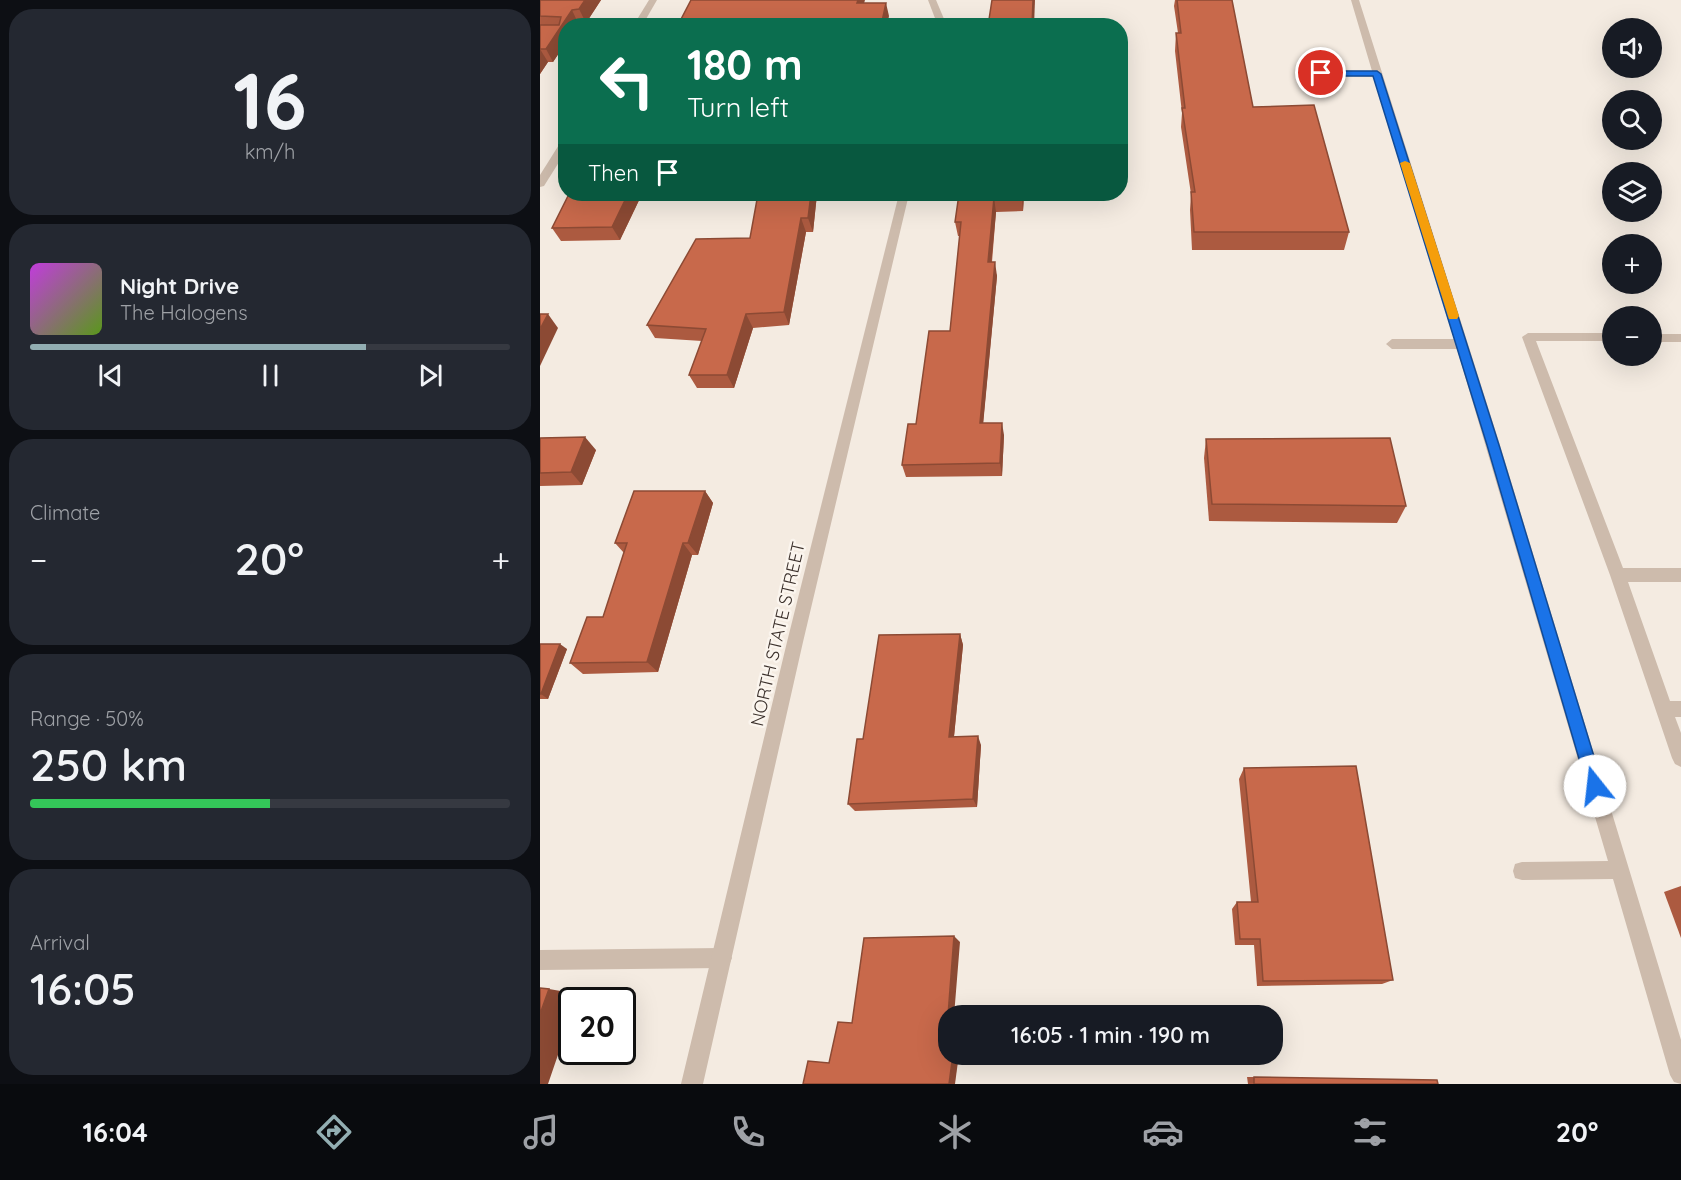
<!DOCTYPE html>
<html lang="en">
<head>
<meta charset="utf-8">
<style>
  :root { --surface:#171b24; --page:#242831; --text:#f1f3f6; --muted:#9ea1a6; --line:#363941; --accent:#92aeb2 }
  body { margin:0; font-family:Quicksand,sans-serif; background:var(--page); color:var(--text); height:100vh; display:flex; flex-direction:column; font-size:22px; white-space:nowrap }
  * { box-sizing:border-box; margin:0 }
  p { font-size:20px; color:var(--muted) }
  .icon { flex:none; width:33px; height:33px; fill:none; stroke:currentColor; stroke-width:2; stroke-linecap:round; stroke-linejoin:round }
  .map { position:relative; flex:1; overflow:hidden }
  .side { display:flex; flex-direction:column; gap:9px; padding:9px; background:#0d0f14; width:540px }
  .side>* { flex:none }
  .guide { position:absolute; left:18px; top:18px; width:570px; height:183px; border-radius:24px; box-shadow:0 6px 24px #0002; background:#0b6e4f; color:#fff; overflow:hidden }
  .buttons { position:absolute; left:1062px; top:18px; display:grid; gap:12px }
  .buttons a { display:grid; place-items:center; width:60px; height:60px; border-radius:50%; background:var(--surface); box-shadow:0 6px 24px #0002; font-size:30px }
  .speed { position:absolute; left:18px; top:987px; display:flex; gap:12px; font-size:30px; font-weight:700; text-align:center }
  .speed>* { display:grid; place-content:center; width:78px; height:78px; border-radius:50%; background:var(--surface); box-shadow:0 6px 24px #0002; line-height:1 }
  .speed .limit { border:3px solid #111; border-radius:9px; background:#fff; color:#111 }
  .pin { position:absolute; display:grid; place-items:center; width:51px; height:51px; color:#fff; margin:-26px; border:3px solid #fff; border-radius:50%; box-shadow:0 2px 6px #0007 }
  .me { position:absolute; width:66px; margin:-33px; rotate:344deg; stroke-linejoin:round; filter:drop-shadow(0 0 4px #0008) }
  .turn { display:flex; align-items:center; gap:21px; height:126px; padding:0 30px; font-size:27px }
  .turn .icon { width:78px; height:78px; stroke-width:2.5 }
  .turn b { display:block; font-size:42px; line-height:51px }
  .then { display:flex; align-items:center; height:57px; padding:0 30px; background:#0003; gap:12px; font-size:22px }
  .big { font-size:45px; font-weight:600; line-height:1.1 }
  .side .card { flex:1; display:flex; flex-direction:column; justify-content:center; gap:9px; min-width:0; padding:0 21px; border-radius:24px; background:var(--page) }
  .side .dial { align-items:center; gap:0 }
  .dial b { font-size:78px; line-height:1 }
  .song { display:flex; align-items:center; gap:18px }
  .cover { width:72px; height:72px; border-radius:9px; background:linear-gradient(135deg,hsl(290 70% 55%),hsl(90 70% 35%)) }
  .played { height:6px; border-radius:3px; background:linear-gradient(90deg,var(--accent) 70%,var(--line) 70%) }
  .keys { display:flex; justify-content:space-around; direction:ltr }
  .heat { display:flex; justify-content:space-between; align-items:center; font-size:33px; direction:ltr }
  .charge { height:9px; border-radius:4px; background:linear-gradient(90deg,#34c759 50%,var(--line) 0) }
  .trip { position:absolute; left:398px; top:1005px; width:345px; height:60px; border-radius:24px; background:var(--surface); box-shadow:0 6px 24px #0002; font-weight:600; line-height:60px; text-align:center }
  .tab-bar { display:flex; height:96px; justify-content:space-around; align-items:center; background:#090b0e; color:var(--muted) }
  .tab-bar .icon { width:42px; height:42px }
  .tab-bar .active { color:var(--accent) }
  .tab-bar b { font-size:27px; color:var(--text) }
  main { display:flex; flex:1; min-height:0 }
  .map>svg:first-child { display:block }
</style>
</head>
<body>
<main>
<section class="side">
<div class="card dial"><b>16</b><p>km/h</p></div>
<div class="card">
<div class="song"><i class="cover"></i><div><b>Night Drive</b><p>The Halogens</p></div></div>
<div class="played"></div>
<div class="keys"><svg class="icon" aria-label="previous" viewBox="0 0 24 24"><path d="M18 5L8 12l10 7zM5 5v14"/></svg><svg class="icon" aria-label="pause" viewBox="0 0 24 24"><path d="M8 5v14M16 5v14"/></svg><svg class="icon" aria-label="next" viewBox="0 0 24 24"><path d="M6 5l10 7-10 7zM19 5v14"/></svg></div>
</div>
<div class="card"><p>Climate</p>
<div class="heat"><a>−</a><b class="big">20°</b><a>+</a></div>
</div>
<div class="card"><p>Range · 50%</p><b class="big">250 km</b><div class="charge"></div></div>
<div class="card"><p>Arrival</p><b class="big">16:05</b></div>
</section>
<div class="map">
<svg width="1141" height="1084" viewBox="0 0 1141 1084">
  <rect width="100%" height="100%" fill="#f4ebe1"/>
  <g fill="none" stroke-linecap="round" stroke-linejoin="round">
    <g fill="#cdbbac" fill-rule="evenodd">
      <path d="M 811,0 L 819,0 L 960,445 L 1141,1040 L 1141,1084 L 1134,1082 L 1130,1075 L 1073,879 L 982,880 L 975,878 L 973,871 L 975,864 L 982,862 L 1068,861 L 917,349 L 852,349 L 846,344 L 852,339 L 914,339 L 834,77 L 781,76 L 776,73 L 781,70 L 832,71 Z"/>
      <path d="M 988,333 L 1072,333 L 1072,341 L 996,341 L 1083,568 L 1141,568 L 1141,582 L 1088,582 L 1130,701 L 1141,701 L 1141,717 L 1135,717 L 1141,733 L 1141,767 L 1135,764 L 1132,758 L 1070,575 L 982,337 Z"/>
      <rect x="1112" y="334" width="29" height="8"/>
      <path d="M 182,948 L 189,951 L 192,958 L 189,965 L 182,968 L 0,970 L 0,950 Z"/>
    </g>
    <g fill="#cdbbac" fill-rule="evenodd">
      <path d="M 109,0 L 117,0 L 102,26 L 93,26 Z"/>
      <path d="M 388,0 L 396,0 L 407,26 L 398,26 Z"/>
      <path d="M 26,139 L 26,151 L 4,186 L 0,187 L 0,175 L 22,140 Z"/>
      <path d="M 359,194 L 369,194 L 263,642 L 163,1084 L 141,1084 L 247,642 Z"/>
    </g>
  </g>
  <g fill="#ac5a40">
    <path d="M 0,0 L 61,0 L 46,23 L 38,23 L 13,62 L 8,62 L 0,74 Z"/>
    <path d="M 635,0 L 692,0 L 713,107 L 809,232 L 804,250 L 652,250 L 650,210 L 651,194 L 641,127 L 642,113 L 635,51 L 636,33 L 638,33 L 634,6 Z"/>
    <path d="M 29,194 L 102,194 L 80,240 L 21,241 L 12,228 Z"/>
    <path d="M 277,194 L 273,232 L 266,232 L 249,325 L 213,328 L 194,388 L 157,388 L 149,375 L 162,341 L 115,338 L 107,325 L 210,238 Z"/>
    <path d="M 419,194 L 484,194 L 483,211 L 456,212 L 452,262 L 457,276 L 443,423 L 464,435 L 462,476 L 366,477 L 362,465 L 410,331 L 420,236 L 418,236 L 415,222 Z"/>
    <path d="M 0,438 L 56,450 L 42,485 L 0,486 Z"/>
    <path d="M 666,439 L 866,506 L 857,523 L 669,521 L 664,458 Z"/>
    <path d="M 165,491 L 173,503 L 158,555 L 152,555 L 118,672 L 43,674 L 30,663 L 63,617 L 84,553 L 75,543 Z"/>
    <path d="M 420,634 L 423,645 L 414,737 L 441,745 L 437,807 L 315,811 L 308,804 L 323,739 Z"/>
    <path d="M 0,644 L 27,649 L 8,699 L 0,699 Z"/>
    <path d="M 704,768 L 853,980 L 842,984 L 717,986 L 714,945 L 695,945 L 692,909 L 697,902 L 711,902 L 699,779 Z"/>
    <path d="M 1141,886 L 1141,938 L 1124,892 Z"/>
    <path d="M 707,1077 L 714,1077 L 898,1084 L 708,1084 Z"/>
  </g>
  <g fill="#8c4a34">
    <path d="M 45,0 L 61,0 L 46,23 L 39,9 Z"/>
    <path d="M 318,0 L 325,0 L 320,17 L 317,3 Z"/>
    <path d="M 493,0 L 495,0 L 494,26 L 492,26 Z"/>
    <path d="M 346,3 L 349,16 L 347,26 L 341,26 Z"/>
    <path d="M 32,10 L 38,23 L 37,26 L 26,26 L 26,43 L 13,62 L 6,49 Z"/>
    <path d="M 0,49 L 8,62 L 0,74 Z"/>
    <path d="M 88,194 L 102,194 L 80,240 L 72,227 Z"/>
    <path d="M 271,194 L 277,194 L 273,232 L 268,218 Z"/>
    <path d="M 482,194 L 484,194 L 483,211 L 482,197 Z"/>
    <path d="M 454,198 L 456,212 L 450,276 L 448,262 Z"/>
    <path d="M 261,218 L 266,232 L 249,325 L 244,312 Z"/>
    <path d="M 455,262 L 457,276 L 442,436 L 440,423 Z"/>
    <path d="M 8,314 L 18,328 L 0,366 L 0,329 Z"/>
    <path d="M 206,314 L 213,328 L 194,388 L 187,375 Z"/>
    <path d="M 462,423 L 464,435 L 462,476 L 460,463 Z"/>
    <path d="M 45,437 L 56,450 L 42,485 L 31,472 Z"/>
    <path d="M 165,491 L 173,503 L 158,555 L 148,543 Z"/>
    <path d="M 143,543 L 152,555 L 118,672 L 107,662 Z"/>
    <path d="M 420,634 L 423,645 L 413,746 L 409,737 Z"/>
    <path d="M 20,644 L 27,649 L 8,699 L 1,694 Z"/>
    <path d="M 438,736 L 441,745 L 437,807 L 433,799 Z"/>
    <path d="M 414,936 L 420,942 L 414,1016 L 408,1016 L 408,1029 L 407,1029 Z"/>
    <path d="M 9,989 L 38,994 L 36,1000 L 32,1000 L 32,1014 L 8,1084 L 0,1084 L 0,1014 Z"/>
    <path d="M 413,1054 L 419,1054 L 415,1084 L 409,1084 Z"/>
  </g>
  <g fill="#c8694b" stroke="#8c4a34" stroke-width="1.5">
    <path d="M 0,0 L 45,0 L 39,9 L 32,10 L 6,49 L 0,49 L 0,25 L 19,25 L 21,17 L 0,16 Z"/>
    <path d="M 151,0 L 318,0 L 317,3 L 346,3 L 341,26 L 119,26 L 121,23 L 139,23 Z"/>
    <path d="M 452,0 L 493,0 L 492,26 L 448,26 Z"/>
    <path d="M 637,0 L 692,0 L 713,107 L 774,105 L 809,232 L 654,232 L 651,192 L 655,192 L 642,108 L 645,108 L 636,33 L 641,33 Z"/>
    <path d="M 29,194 L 88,194 L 72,227 L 12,228 Z"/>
    <path d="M 218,194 L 271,194 L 268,218 L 261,218 L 244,312 L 206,314 L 187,375 L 149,375 L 166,329 L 107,325 L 156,239 L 210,238 Z"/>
    <path d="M 419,194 L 482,194 L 482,197 L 454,198 L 448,262 L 455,262 L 440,423 L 462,423 L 460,463 L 362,465 L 368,424 L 376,424 L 389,331 L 410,331 L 421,222 L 415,222 Z"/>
    <path d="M 0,314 L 8,314 L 0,329 Z"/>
    <path d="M 45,437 L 31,472 L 0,473 L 0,438 Z"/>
    <path d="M 850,438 L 866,506 L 672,504 L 666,439 Z"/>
    <path d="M 94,491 L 165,491 L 148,543 L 143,543 L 107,662 L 30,663 L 47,617 L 63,617 L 87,543 L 75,543 Z"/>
    <path d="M 420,634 L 409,737 L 438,736 L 433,799 L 308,804 L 317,739 L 323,739 L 339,635 Z"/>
    <path d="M 0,644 L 20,644 L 1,694 L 0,694 Z"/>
    <path d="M 816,766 L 853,980 L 723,981 L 720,939 L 700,939 L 697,902 L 718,902 L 704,768 Z"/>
    <path d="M 414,936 L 407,1029 L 408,1029 L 408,1054 L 413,1054 L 409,1084 L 263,1084 L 268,1061 L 289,1063 L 298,1022 L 312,1023 L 324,938 Z"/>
    <path d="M 0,988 L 9,989 L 0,1014 Z"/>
    <path d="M 714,1077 L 897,1080 L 898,1084 L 714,1084 Z"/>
  </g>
  <path fill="#1a73e8" stroke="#114b97" stroke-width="1.5" d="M 778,71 L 837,71 L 841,74 L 959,445 L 1063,786 L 1061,791 L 1055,794 L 1050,791 L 1047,786 L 947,445 L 833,76 L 781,76 Z"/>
  <path fill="#f59e0b" d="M 865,161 L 870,163 L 919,316 L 917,319 L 909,319 L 908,316 L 860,163 Z"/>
  <g text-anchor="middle" stroke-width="5" stroke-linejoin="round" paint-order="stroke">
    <g font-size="18" fill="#3b302b" stroke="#fbf5ee">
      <text transform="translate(238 634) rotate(-77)" y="6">NORTH STATE STREET</text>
    </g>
  </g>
</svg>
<div class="buttons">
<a><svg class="icon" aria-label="sound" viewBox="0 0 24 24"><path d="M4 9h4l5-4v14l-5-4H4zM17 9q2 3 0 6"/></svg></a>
<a><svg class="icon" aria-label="search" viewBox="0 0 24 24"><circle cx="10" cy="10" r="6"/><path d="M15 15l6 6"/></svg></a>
<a><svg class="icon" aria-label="layers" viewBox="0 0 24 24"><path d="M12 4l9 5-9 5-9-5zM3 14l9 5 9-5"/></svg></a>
<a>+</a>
<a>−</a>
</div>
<div class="speed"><div class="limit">20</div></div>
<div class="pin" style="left:781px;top:73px;background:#d93025"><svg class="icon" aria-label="arrive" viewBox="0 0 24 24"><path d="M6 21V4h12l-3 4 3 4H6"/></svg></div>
<svg class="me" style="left:1055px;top:786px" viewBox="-20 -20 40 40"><circle r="19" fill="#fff"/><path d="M0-13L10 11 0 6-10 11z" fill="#1a73e8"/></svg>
<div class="trip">16:05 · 1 min · 190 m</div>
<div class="guide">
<div class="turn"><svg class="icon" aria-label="left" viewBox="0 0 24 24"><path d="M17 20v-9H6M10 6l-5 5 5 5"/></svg><div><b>180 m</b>Turn left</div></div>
<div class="then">Then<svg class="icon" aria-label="arrive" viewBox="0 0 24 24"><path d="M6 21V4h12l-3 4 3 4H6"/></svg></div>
</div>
</div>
</main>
<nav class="tab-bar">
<b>16:04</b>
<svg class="icon active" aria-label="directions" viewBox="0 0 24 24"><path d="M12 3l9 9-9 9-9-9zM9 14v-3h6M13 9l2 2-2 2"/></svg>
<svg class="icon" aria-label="music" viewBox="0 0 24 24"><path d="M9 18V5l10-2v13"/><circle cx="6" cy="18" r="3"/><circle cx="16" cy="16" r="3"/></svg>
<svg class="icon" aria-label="phone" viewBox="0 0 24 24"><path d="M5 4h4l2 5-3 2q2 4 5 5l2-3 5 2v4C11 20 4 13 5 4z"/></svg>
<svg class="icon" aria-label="climate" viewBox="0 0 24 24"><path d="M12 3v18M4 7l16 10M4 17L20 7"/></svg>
<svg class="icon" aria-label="car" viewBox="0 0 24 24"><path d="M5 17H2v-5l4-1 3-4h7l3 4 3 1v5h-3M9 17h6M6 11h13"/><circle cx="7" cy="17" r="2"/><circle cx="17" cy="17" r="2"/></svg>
<svg class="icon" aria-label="filters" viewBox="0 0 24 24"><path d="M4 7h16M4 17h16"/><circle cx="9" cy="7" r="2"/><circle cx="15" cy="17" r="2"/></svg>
<b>20°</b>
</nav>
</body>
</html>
